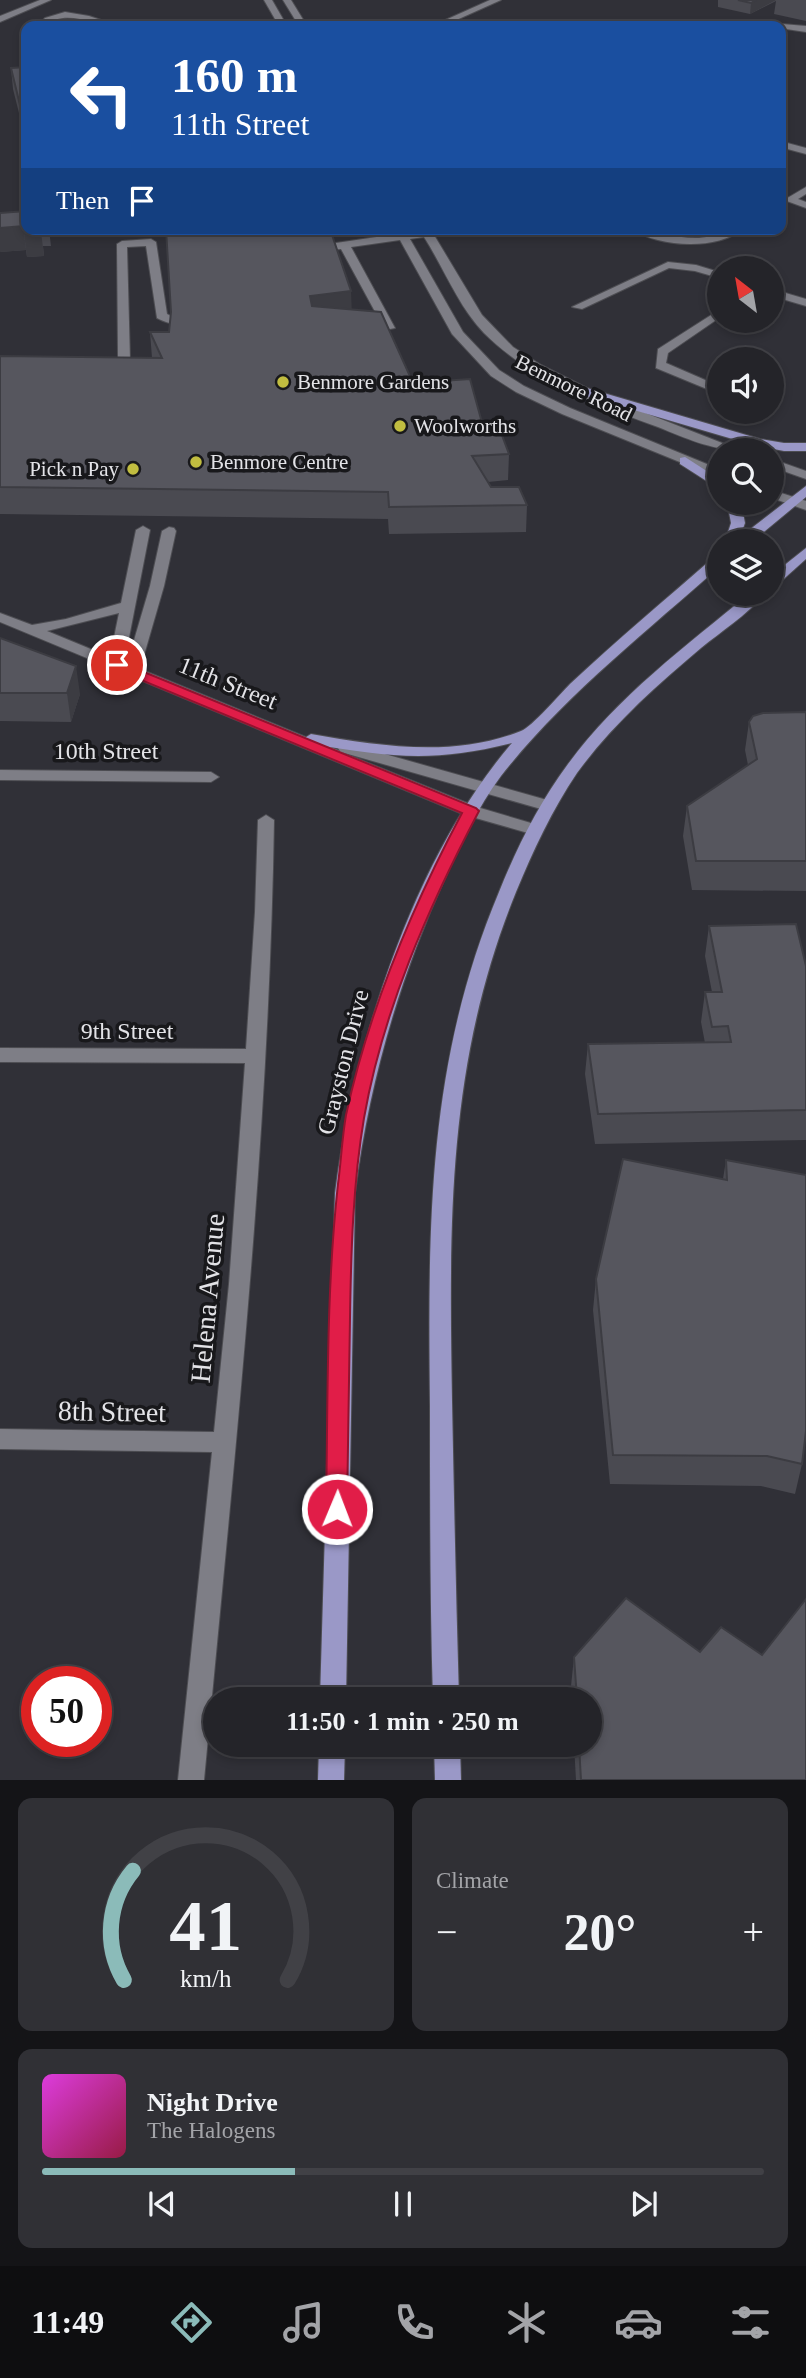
<!DOCTYPE html>
<html lang="en">
<head>
<meta charset="utf-8">
<style>
  :root { --surface:#242429; --page:#303035; --text:#f1f3f6; --muted:#a3a4a8; --line:#414146; --accent:#8bbbb9 }
  body { margin:0; font-family:Georgia,serif; background:var(--page); color:var(--text); height:100vh; display:flex; flex-direction:column; font-size:26px; white-space:nowrap }
  * { box-sizing:border-box; margin:0 }
  p { font-size:23px; color:var(--muted) }
  .icon { flex:none; width:38px; height:38px; fill:none; stroke:currentColor; stroke-width:2; stroke-linecap:round; stroke-linejoin:round }
  .map { position:relative; height:1780px; overflow:hidden }
  .drawer { display:flex; flex-direction:column; gap:18px; padding:18px; background:#141417; flex:1 }
  .drawer>* { flex:none }
  .banner { position:absolute; left:21px; top:21px; width:765px; height:214px; border-radius:14px; box-shadow:0 4px 10px #0003,0 0 0 2px var(--line); background:#1a4fa0; color:#fff; overflow:hidden }
  .needle { width:46px; rotate:329deg }
  .tools { position:absolute; left:707px; top:256px; display:grid; gap:14px }
  .tools a { display:grid; place-items:center; width:77px; height:77px; border-radius:50%; background:var(--surface); box-shadow:0 4px 10px #0003,0 0 0 2px var(--line); font-size:35px }
  .speed { position:absolute; left:21px; top:1666px; display:flex; gap:14px; font-size:35px; font-weight:700; text-align:center }
  .speed>* { display:grid; place-content:center; width:91px; height:91px; border-radius:50%; background:var(--surface); box-shadow:0 4px 10px #0003,0 0 0 2px var(--line); line-height:1 }
  .speed .limit { border:10px solid #d22; background:#fff; color:#111 }
  .pin { position:absolute; display:grid; place-items:center; width:60px; height:60px; color:#fff; margin:-30px; border:4px solid #fff; border-radius:50%; box-shadow:0 2px 7px #0007 }
  .me { position:absolute; width:77px; margin:-38px; rotate:1deg; stroke-linejoin:round; filter:drop-shadow(0 0 5px #0008) }
  .turn { display:flex; align-items:center; gap:24px; height:147px; padding:0 35px; font-size:32px }
  .turn .icon { width:91px; height:91px; stroke-width:2.5 }
  .turn b { display:block; font-size:49px; line-height:60px }
  .then { display:flex; align-items:center; height:66px; padding:0 35px; background:#0003; gap:14px; font-size:26px }
  .big { font-size:52px; font-weight:800; line-height:1.1 }
  .drawer .widget { flex:1; display:flex; flex-direction:column; justify-content:center; gap:10px; min-width:0; padding:0 24px; border-radius:14px; background:var(--page) }
  .drawer .dial { align-items:center; gap:0 }
  .dial svg { height:182px; overflow:visible; fill:none; stroke:var(--line); stroke-width:7; stroke-linecap:round; text-anchor:middle }
  .dial text { fill:var(--text); stroke:none }
  .song { display:flex; align-items:center; gap:21px }
  .cover { width:84px; height:84px; border-radius:10px; background:linear-gradient(135deg,hsl(300 70% 55%),hsl(340 70% 35%)) }
  .played { height:7px; border-radius:4px; background:linear-gradient(90deg,var(--accent) 35%,var(--line) 35%) }
  .keys { display:flex; justify-content:space-around; direction:ltr }
  .heat { display:flex; justify-content:space-between; align-items:center; font-size:38px; direction:ltr }
  .drawer .tiles { flex:1; display:grid; gap:18px; grid-template-columns:1fr 1fr }
  .widget:last-child { grid-column:span 2 }
  .trip { position:absolute; left:203px; top:1687px; width:399px; height:70px; border-radius:35px; background:var(--surface); box-shadow:0 4px 10px #0003,0 0 0 2px var(--line); font-weight:800; line-height:70px; text-align:center }
  .tab-bar { display:flex; height:112px; justify-content:space-around; align-items:center; background:#0e0e10; color:var(--muted) }
  .tab-bar .icon { width:49px; height:49px }
  .tab-bar .active { color:var(--accent) }
  .tab-bar b { font-size:32px; color:var(--text) }
  .map>svg:first-child { display:block }
</style>
</head>
<body>
<div class="map">
<svg width="806" height="1780" viewBox="0 0 806 1780">
  <rect width="100%" height="100%" fill="#303037"/>
  <g fill="none" stroke-linecap="round" stroke-linejoin="round">
    <defs>
      <g id="minor">
        <path d="M 40,0 L 51,0 L 0,22 L 0,16 Z"/>
        <path d="M 264,0 L 272,0 L 287,26 L 279,26 Z"/>
        <path d="M 283,0 L 291,0 L 307,26 L 299,26 Z"/>
        <path d="M 490,0 L 501,0 L 443,26 L 432,26 Z"/>
        <path d="M 65,12 L 89,16 L 119,26 C 96,27 65,7 46,26 L 37,26 L 45,18 Z"/>
        <path d="M 770,23 L 806,26 L 806,32 L 766,26 Z"/>
        <path d="M 780,141 L 806,148 L 806,154 L 780,147 Z"/>
        <path d="M 806,187 L 806,194 L 798,199 L 806,202 L 806,208 L 784,200 Z"/>
        <path d="M 394,229 L 404,229 L 407,233 L 420,229 L 462,229 L 434,235 L 482,315 L 513,347 L 541,365 L 607,398 L 740,450 C 711,450 685,438 658,427 C 597,405 531,380 484,333 C 458,306 444,268 424,237 L 410,239 L 463,332 L 499,370 L 524,386 L 570,408 L 719,469 L 719,478 L 562,414 L 516,392 L 491,376 L 452,334 L 400,240 L 351,247 L 395,328 L 385,330 L 341,249 L 329,250 L 324,247 L 329,244 L 397,234 Z"/>
        <path d="M 631,229 C 654,229 676,239 699,238 C 715,237 727,229 743,229 C 716,251 659,247 631,229 Z"/>
        <path d="M 151,239 L 156,242 L 167,314 C 177,320 191,313 200,320 C 188,328 170,325 157,318 L 146,246 L 127,247 L 130,360 L 109,373 L 101,373 L 101,367 L 118,358 L 117,244 L 122,241 Z"/>
        <path d="M 668,262 L 696,265 L 719,272 L 719,278 L 695,271 L 669,268 L 582,309 L 572,307 Z"/>
        <path d="M 772,289 L 806,299 L 806,306 L 772,296 Z"/>
        <path d="M 719,310 L 719,318 L 668,353 L 666,363 L 719,386 L 719,394 L 656,368 L 658,349 Z"/>
        <path d="M 772,459 L 806,471 L 806,479 L 772,467 Z"/>
        <path d="M 772,490 L 806,501 L 806,510 L 772,498 Z"/>
        <path d="M 143,526 L 150,530 L 124,663 L 127,664 L 150,586 L 162,531 L 169,527 L 174,528 L 176,531 L 164,586 L 140,669 L 340,751 L 338,748 L 340,745 L 346,743 L 554,802 L 556,806 L 548,811 L 341,752 L 477,807 L 541,826 L 543,830 L 541,834 L 535,835 L 465,815 L 0,622 L 0,613 L 32,625 L 66,619 L 121,603 L 136,530 ZM 119,613 L 110,657 L 47,631 Z"/>
        <path d="M 0,770 L 211,772 L 219,777 L 211,782 L 0,780 Z"/>
        <path d="M 266,815 L 274,820 C 269,1141 234,1460 204,1780 L 178,1780 L 212,1452 L 0,1449 L 0,1429 L 214,1432 L 229,1284 L 245,1063 L 0,1062 L 0,1048 L 246,1049 L 255,912 L 258,820 Z"/>
      </g>
      <g id="major">
        <path d="M 580,386 L 760,439 L 784,443 L 806,443 L 806,451 L 784,451 L 753,445 L 576,393 L 574,390 Z"/>
        <path d="M 685,457 L 719,479 L 719,489 L 680,464 L 680,458 Z"/>
        <path d="M 806,486 L 806,497 L 753,541 L 725,541 L 731,523 L 727,502 L 741,502 L 745,523 L 740,537 Z"/>
        <path d="M 806,548 L 806,559 L 777,585 L 772,586 L 772,575 Z"/>
        <path d="M 719,556 L 719,567 C 645,633 563,697 501,776 C 478,807 461,843 445,878 C 399,979 369,1083 355,1193 L 346,1699 L 320,1699 L 335,1193 C 354,1045 413,858 512,743 C 433,763 390,757 311,744 L 303,739 L 311,734 C 380,746 453,758 521,731 C 532,727 560,694 570,684 C 617,640 666,599 714,557 Z"/>
        <path d="M 750,593 L 766,593 C 748,614 722,631 701,648 C 656,686 612,725 577,773 C 552,810 533,851 516,892 C 447,1061 449,1222 452,1401 C 454,1500 456,1600 459,1699 L 433,1699 C 430,1602 430,1504 430,1407 C 428,1225 427,1063 499,892 C 517,847 539,803 568,764 C 618,696 686,646 750,593 Z"/>
        <path d="M 319,1745 L 345,1745 L 344,1780 L 318,1780 Z"/>
        <path d="M 434,1745 L 460,1745 L 461,1780 L 435,1780 Z"/>
      </g>
    </defs>
    <use href="#minor" stroke="#4d4d52" stroke-width="2"/>
    <use href="#major" stroke="#4d4d52" stroke-width="2"/>
    <use href="#minor" fill="#7e7e86" fill-rule="evenodd"/>
    <use href="#major" fill="#9a98c7" fill-rule="evenodd"/>
  </g>
  <g fill="#4a4a51">
    <path d="M 718,0 L 806,0 L 806,21 L 774,14 L 776,1 L 750,14 L 718,7 Z"/>
    <path d="M 26,67 L 26,141 L 13,89 L 11,68 Z"/>
    <path d="M 26,229 L 49,229 L 51,246 L 43,246 L 44,256 L 27,257 L 26,250 L 0,252 Z"/>
    <path d="M 351,310 L 413,383 L 484,430 L 509,454 L 508,480 L 488,482 L 491,487 L 527,505 L 526,532 L 389,534 L 388,519 L 0,514 L 0,356 L 152,358 L 150,332 L 169,332 L 171,312 Z"/>
    <path d="M 0,638 L 80,694 L 71,722 L 0,721 Z"/>
    <path d="M 806,712 L 806,891 L 692,890 L 683,836 L 687,806 L 748,765 L 745,750 L 749,722 Z"/>
    <path d="M 709,926 L 806,966 L 806,1140 L 595,1144 L 585,1074 L 588,1044 L 705,1043 L 701,1022 L 705,992 L 712,992 L 705,956 Z"/>
    <path d="M 726,1160 L 802,1464 L 795,1494 L 761,1486 L 610,1484 L 593,1310 L 596,1279 L 723,1179 Z"/>
    <path d="M 574,1657 L 806,1780 L 576,1780 L 574,1745 L 590,1745 L 590,1699 L 572,1699 L 571,1686 Z"/>
  </g>
  <g fill="#3c3c42">
    <path d="M 756,0 L 776,0 L 750,14 L 751,3 Z"/>
    <path d="M 23,226 L 26,250 L 0,252 L 0,228 Z"/>
    <path d="M 41,232 L 44,256 L 27,257 L 24,233 Z"/>
    <path d="M 351,291 L 352,316 L 310,320 L 310,296 Z"/>
    <path d="M 76,666 L 80,694 L 71,722 L 67,693 Z"/>
  </g>
  <g fill="#56565e" stroke="#3c3c42" stroke-width="2">
    <path d="M 738,0 L 756,0 L 751,3 Z"/>
    <path d="M 26,67 L 26,130 L 11,68 Z"/>
    <path d="M 26,211 L 26,229 L 41,229 L 41,232 L 24,233 L 23,226 L 0,228 L 0,213 Z"/>
    <path d="M 166,229 L 330,229 L 351,291 L 310,296 L 312,306 L 381,312 L 413,383 L 470,379 L 484,430 L 500,430 L 509,454 L 472,456 L 491,487 L 519,487 L 527,505 L 389,507 L 388,492 L 0,487 L 0,356 L 162,358 L 150,332 L 169,332 L 171,312 Z"/>
    <path d="M 0,638 L 76,666 L 67,693 L 0,693 Z"/>
    <path d="M 806,712 L 806,861 L 696,861 L 687,806 L 757,759 L 749,722 L 753,716 L 763,713 Z"/>
    <path d="M 796,924 L 806,966 L 806,1110 L 598,1114 L 588,1044 L 731,1042 L 728,1026 L 712,1027 L 705,992 L 722,992 L 709,926 Z"/>
    <path d="M 623,1159 L 727,1180 L 726,1160 L 806,1175 L 806,1431 L 802,1464 L 767,1456 L 613,1455 L 596,1279 Z"/>
    <path d="M 626,1598 L 700,1652 L 721,1627 L 762,1655 L 806,1599 L 806,1780 L 581,1780 L 579,1745 L 590,1745 L 590,1699 L 577,1699 L 574,1657 Z"/>
  </g>
  <path fill="#e11d48" stroke="#92132f" stroke-width="2" d="M 117,661 L 476,808 L 479,811 C 428,908 383,1010 364,1118 C 353,1183 351,1252 350,1318 C 349,1382 348,1445 347,1509 L 344,1516 L 337,1518 L 329,1516 L 326,1509 C 328,1401 326,1292 338,1184 C 341,1162 342,1138 346,1115 C 369,1009 411,909 462,813 L 112,668 L 110,665 Z"/>
  <g fill="#c1bd40" stroke="#18181b" stroke-width="2.5">
    <circle cx="283" cy="382" r="7"/>
    <circle cx="400" cy="426" r="7"/>
    <circle cx="196" cy="462" r="7"/>
    <circle cx="133" cy="469" r="7"/>
  </g>
  <g text-anchor="middle" stroke-width="7" stroke-linejoin="round" paint-order="stroke">
    <g font-size="21" fill="#e3e3e7" stroke="#18181b" text-anchor="start">
      <text x="297" y="389">Benmore Gardens</text>
      <text x="414" y="433">Woolworths</text>
      <text x="210" y="469">Benmore Centre</text>
      <text x="119" y="476" text-anchor="end">Pick n Pay</text>
    </g>
    <g font-size="21" fill="#e3e3e7" stroke="#18181b">
      <text transform="translate(574 388) rotate(26)" y="7">Benmore Road</text>
    </g>
    <g font-size="24" fill="#e3e3e7" stroke="#18181b">
      <text transform="translate(228 683) rotate(22)" y="8">11th Street</text>
      <text x="106" y="759">10th Street</text>
      <text x="127" y="1039">9th Street</text>
      <text transform="translate(343 1062) rotate(-76)" y="8">Grayston Drive</text>
    </g>
    <g font-size="28" fill="#e3e3e7" stroke="#18181b">
      <text transform="translate(207 1298) rotate(-85)" y="10">Helena Avenue</text>
      <text transform="translate(112 1411) rotate(1)" y="10">8th Street</text>
    </g>
  </g>
</svg>
<div class="tools">
<a><svg class="needle" viewBox="-14 -14 28 28"><path d="M0-13l5 13h-10z" fill="#e53935"/><path d="M0 13l5-13h-10z" fill="#a3a4a8"/></svg></a>
<a><svg class="icon" aria-label="sound" viewBox="0 0 24 24"><path d="M4 9h4l5-4v14l-5-4H4zM17 9q2 3 0 6"/></svg></a>
<a><svg class="icon" aria-label="search" viewBox="0 0 24 24"><circle cx="10" cy="10" r="6"/><path d="M15 15l6 6"/></svg></a>
<a><svg class="icon" aria-label="layers" viewBox="0 0 24 24"><path d="M12 4l9 5-9 5-9-5zM3 14l9 5 9-5"/></svg></a>
</div>
<div class="speed"><div class="limit">50</div></div>
<div class="pin" style="left:117px;top:665px;background:#d93025"><svg class="icon" aria-label="arrive" viewBox="0 0 24 24"><path d="M6 21V4h12l-3 4 3 4H6"/></svg></div>
<svg class="me" style="left:337px;top:1509px" viewBox="-20 -20 40 40"><circle r="17" fill="#e11d48" stroke="#fff" stroke-width="3"/><path d="M0-11L8 9 0 5-8 9z" fill="#fff"/></svg>
<div class="trip">11:50 · 1 min · 250 m</div>
<div class="banner">
<div class="turn"><svg class="icon" aria-label="left" viewBox="0 0 24 24"><path d="M17 20v-9H6M10 6l-5 5 5 5"/></svg><div><b>160 m</b>11th Street</div></div>
<div class="then">Then<svg class="icon" aria-label="arrive" viewBox="0 0 24 24"><path d="M6 21V4h12l-3 4 3 4H6"/></svg></div>
</div>
</div>
<section class="drawer">
<div class="tiles">
<div class="widget dial"><svg viewBox="0 0 100 80">
<path d="M14 69A42 42 0 1 1 86 69"/>
<path d="M14 69A42 42 0 0 1 18 21" stroke="#8bbbb9"/>
<text x="50" y="56" font-size="32" font-weight="700">41</text>
<text x="50" y="72" font-size="11">km/h</text>
</svg></div>
<div class="widget"><p>Climate</p>
<div class="heat"><a>−</a><b class="big">20°</b><a>+</a></div>
</div>
<div class="widget">
<div class="song"><i class="cover"></i><div><b>Night Drive</b><p>The Halogens</p></div></div>
<div class="played"></div>
<div class="keys"><svg class="icon" aria-label="previous" viewBox="0 0 24 24"><path d="M18 5L8 12l10 7zM5 5v14"/></svg><svg class="icon" aria-label="pause" viewBox="0 0 24 24"><path d="M8 5v14M16 5v14"/></svg><svg class="icon" aria-label="next" viewBox="0 0 24 24"><path d="M6 5l10 7-10 7zM19 5v14"/></svg></div>
</div>
</div>
</section>
<nav class="tab-bar">
<b>11:49</b>
<svg class="icon active" aria-label="directions" viewBox="0 0 24 24"><path d="M12 3l9 9-9 9-9-9zM9 14v-3h6M13 9l2 2-2 2"/></svg>
<svg class="icon" aria-label="music" viewBox="0 0 24 24"><path d="M9 18V5l10-2v13"/><circle cx="6" cy="18" r="3"/><circle cx="16" cy="16" r="3"/></svg>
<svg class="icon" aria-label="phone" viewBox="0 0 24 24"><path d="M5 4h4l2 5-3 2q2 4 5 5l2-3 5 2v4C11 20 4 13 5 4z"/></svg>
<svg class="icon" aria-label="climate" viewBox="0 0 24 24"><path d="M12 3v18M4 7l16 10M4 17L20 7"/></svg>
<svg class="icon" aria-label="car" viewBox="0 0 24 24"><path d="M5 17H2v-5l4-1 3-4h7l3 4 3 1v5h-3M9 17h6M6 11h13"/><circle cx="7" cy="17" r="2"/><circle cx="17" cy="17" r="2"/></svg>
<svg class="icon" aria-label="filters" viewBox="0 0 24 24"><path d="M4 7h16M4 17h16"/><circle cx="9" cy="7" r="2"/><circle cx="15" cy="17" r="2"/></svg>
</nav>
</body>
</html>
